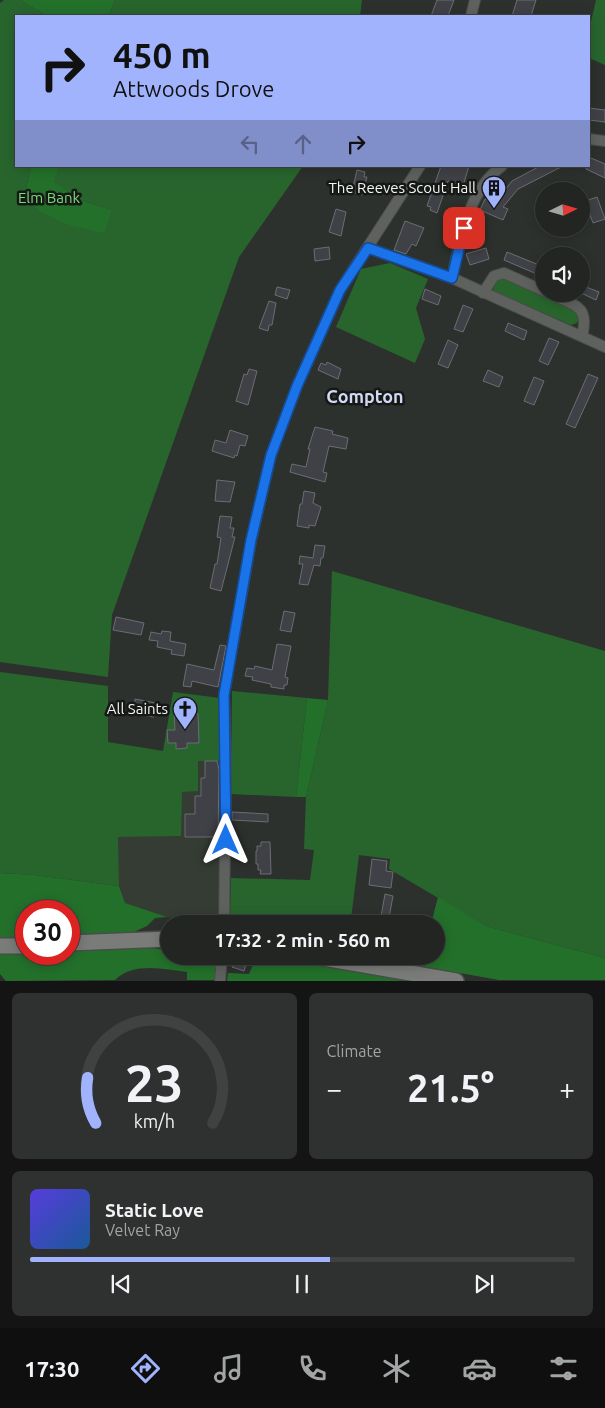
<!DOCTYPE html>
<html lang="en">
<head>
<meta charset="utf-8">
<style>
  :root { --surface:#222522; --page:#2e312f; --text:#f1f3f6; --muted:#a2a5a5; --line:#3f4240; --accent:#a1b3fd }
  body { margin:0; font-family:Ubuntu,sans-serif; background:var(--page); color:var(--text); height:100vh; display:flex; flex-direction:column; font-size:19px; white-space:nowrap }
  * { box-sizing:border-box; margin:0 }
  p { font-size:16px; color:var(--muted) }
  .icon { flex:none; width:28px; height:28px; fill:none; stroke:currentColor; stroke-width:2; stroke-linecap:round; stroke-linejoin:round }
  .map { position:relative; height:981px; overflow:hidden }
  .panel { display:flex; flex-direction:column; gap:12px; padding:12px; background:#131413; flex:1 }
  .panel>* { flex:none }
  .banner { position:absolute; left:15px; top:15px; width:575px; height:152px; border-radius:0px; box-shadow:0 2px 12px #0003,0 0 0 1px var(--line); background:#a1b3fd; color:#111; overflow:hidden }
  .needle { width:32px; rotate:85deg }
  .tools { position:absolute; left:535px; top:182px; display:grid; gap:10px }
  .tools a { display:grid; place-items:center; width:55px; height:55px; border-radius:50%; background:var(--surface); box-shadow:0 2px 12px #0003,0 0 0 1px var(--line); font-size:25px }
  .speed { position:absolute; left:15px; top:900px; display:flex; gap:10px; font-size:25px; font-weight:700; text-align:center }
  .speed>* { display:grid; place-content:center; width:65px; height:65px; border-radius:50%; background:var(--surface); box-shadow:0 2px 12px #0003,0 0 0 1px var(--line); line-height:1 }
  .speed .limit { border:8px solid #d22; background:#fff; color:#111 }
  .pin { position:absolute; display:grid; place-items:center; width:42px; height:42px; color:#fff; margin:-21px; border-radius:10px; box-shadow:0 2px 8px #0006 }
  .me { position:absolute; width:55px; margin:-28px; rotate:0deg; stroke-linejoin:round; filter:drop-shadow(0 0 4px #0008) }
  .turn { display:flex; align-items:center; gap:18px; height:105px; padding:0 15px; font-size:22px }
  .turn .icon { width:65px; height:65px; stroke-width:2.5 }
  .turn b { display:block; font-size:35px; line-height:42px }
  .lanes { display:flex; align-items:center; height:48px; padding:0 15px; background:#0003; justify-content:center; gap:25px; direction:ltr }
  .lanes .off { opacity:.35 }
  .big { font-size:38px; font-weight:700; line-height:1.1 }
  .panel .tile { flex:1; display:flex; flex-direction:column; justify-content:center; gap:8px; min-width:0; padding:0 18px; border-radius:8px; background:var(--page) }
  .panel .dial { align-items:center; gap:0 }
  .dial svg { height:130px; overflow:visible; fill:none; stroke:var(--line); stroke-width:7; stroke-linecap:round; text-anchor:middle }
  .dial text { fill:var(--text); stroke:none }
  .song { display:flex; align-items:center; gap:15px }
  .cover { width:60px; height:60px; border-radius:8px; background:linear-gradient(135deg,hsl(250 70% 55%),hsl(210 70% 35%)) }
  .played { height:5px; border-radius:2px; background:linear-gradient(90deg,var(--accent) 55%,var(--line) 55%) }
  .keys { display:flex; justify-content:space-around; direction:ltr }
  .heat { display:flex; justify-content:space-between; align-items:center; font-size:28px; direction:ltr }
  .panel .tiles { flex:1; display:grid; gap:12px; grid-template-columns:1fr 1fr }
  .tile:last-child { grid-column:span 2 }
  .trip { position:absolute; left:160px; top:915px; width:285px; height:50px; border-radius:25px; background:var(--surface); box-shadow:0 2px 12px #0003,0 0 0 1px var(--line); font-weight:700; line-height:50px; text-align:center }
  .menu { display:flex; height:80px; justify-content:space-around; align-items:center; background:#0e0f0e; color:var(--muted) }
  .menu .icon { width:35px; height:35px }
  .menu .on { color:var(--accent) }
  .menu b { font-size:22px; color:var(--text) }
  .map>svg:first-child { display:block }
</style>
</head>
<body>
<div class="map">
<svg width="605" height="981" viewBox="0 0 605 981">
  <rect width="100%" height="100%" fill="#2d312d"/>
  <path fill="#343c34" d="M 198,761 L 222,761 L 221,897 L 218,920 L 184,923 L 125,903 L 119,886 L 117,849 L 118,837 L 141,837 L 182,791 Z"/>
  <g fill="#28652d">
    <path d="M 4,0 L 20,0 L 47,16 L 16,16 L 16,166 L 31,166 L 25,193 L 112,210 L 81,200 L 53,182 L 59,166 L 303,166 L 239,257 L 112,615 L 108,677 L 0,662 L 0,3 Z"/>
    <path d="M 115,0 L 362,0 L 360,16 L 109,16 Z"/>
    <path d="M 596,0 L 605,0 L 605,65 L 589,58 L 589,30 Z"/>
    <path d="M 390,263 L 428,279 L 416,308 L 425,339 L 415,363 L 336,327 L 361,269 Z"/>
    <path d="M 502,277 L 577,311 L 580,316 L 577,323 L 571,325 L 493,291 L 494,281 Z"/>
    <path d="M 332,571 L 605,651 L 605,958 L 486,926 L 389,869 L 390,859 L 359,855 L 351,919 L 230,918 L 231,878 L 310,880 L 314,850 L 304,849 L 306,797 L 328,700 Z"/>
    <path d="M 0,672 L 108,686 L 108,742 L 163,751 L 173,692 L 220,698 L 222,761 L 198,761 L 198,791 L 182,792 L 181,836 L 118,837 L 119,886 L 34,875 L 0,873 Z"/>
    <path d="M 232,691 L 307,698 L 296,797 L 231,794 Z"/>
  </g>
  <g fill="#23702b" fill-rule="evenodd">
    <path d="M 20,0 L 115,0 L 109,16 L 47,16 Z"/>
    <path d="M 31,166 L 59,166 L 54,182 L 81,200 L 112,210 L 104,233 L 66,224 L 39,211 L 25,193 Z"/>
    <path d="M 307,698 L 328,700 L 306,797 L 296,797 Z"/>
    <path d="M 0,873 L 34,875 L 119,886 L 125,903 L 167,917 L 155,918 L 147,926 L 127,935 L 143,946 L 169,951 L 169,956 L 219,956 L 216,980 L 187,980 L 187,972 C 163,969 133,962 115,980 L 6,981 L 0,974 ZM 26,911 L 69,911 L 69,954 L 26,954 Z"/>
    <path d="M 438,897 L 486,926 L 605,958 L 605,980 L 499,980 L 364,956 L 436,956 L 436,924 L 431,924 Z"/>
    <path d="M 351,919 L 383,924 L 292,924 L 293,921 Z"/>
    <path d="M 257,956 L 277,956 L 430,981 L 227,981 L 228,973 L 249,974 Z"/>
  </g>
  <g fill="#404146" stroke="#6b6d72">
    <path d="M 437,0 L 454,0 L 448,16 L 431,16 Z"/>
    <path d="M 517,0 L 536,0 L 531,16 L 512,16 Z"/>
    <path d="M 589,108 L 605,110 L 605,122 L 589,120 Z"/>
    <path d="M 591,158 L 605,164 L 605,178 L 586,169 Z"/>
    <path d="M 441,166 L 469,166 L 463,186 L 448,181 L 437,213 L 430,210 L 431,207 L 427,206 Z"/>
    <path d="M 540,166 L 563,166 L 518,189 L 503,207 L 508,209 L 503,220 L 480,210 L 485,199 L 494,203 L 512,181 Z"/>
    <path d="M 357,170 L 365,172 L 364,177 L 367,177 L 362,195 L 352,192 Z"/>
    <path d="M 597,197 L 605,219 L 593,223 L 585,201 Z"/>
    <path d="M 336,209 L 346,212 L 341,236 L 329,232 Z"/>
    <path d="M 405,221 L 424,228 L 416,246 L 412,244 L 406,254 L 394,250 Z"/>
    <path d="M 329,247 L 330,259 L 315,261 L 314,249 Z"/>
    <path d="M 486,248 L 489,259 L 470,265 L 466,254 Z"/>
    <path d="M 507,252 L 544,267 L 544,277 L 504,260 Z"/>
    <path d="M 581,285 L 599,292 L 596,300 L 581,293 Z"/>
    <path d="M 277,287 L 290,290 L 287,299 L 275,295 Z"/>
    <path d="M 425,289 L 441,296 L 438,305 L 422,299 Z"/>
    <path d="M 269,301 L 276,303 L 272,325 L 269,325 L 268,331 L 259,328 Z"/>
    <path d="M 463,305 L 473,309 L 463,332 L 454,329 Z"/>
    <path d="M 508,323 L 527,331 L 524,340 L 505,331 Z"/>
    <path d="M 549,338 L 559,342 L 548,365 L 539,361 Z"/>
    <path d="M 448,340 L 458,345 L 448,368 L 438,364 Z"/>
    <path d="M 327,362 L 341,369 L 338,379 L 318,370 L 321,363 L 326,365 Z"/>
    <path d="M 249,369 L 257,371 L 248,405 L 236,401 L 244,374 L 247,375 Z"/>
    <path d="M 488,370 L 503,377 L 499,387 L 483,381 Z"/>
    <path d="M 588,374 L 598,378 L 575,428 L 566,424 Z"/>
    <path d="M 534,377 L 544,381 L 534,405 L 524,401 Z"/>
    <path d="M 315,427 L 333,431 L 332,434 L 348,438 L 346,449 L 329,446 L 323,472 L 327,473 L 325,482 L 290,472 L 292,464 L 306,467 L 310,449 L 308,449 Z"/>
    <path d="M 230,430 L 248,436 L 245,446 L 240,445 L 237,456 L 235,455 L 234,458 L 212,451 L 215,440 L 226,443 Z"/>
    <path d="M 217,480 L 235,482 L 230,502 L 215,501 Z"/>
    <path d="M 304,491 L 315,493 L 313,503 L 321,507 L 315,526 L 309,525 L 309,528 L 297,526 L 300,504 L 302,504 Z"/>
    <path d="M 220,516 L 232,517 L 230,528 L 234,528 L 232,537 L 235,537 L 221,591 L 210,588 L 215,564 L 217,564 L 221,538 L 217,537 Z"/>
    <path d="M 315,545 L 325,546 L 323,558 L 321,558 L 320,566 L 314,565 L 308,585 L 299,584 L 303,564 L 299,564 L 300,556 L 313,558 Z"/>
    <path d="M 284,611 L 295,613 L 291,632 L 280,630 Z"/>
    <path d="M 116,617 L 144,623 L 141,635 L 113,630 Z"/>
    <path d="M 162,631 L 171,632 L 170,641 L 186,644 L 184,656 L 171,654 L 172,650 L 157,647 L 158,641 L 149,640 L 151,632 L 161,634 Z"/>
    <path d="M 277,644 L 291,646 L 285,677 L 288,678 L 287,685 L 284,685 L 284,689 L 271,687 L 271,684 L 252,680 L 253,677 L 245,676 L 247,668 L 254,669 L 255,666 L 272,670 Z"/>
    <path d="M 220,645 L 226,646 L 218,687 L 192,681 L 191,687 L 183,686 L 187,664 L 214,670 Z"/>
    <path d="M 135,699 L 156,703 L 154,717 L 140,715 L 140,711 L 134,710 Z"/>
    <path d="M 174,712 L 198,714 L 199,743 L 187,743 L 187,748 L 176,749 L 176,743 L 168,743 L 167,730 L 175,730 Z"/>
    <path d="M 205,761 L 217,761 L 219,770 L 218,837 L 185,837 L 185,814 L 195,814 L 195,796 L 201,796 L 201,778 L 205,778 Z"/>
    <path d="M 232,812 L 268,814 L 268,822 L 232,820 Z"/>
    <path d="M 261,842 L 270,842 L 271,874 L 260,874 L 261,870 L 258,870 L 258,864 L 256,864 L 256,851 L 257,851 L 257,846 L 261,846 Z"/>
    <path d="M 372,859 L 387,861 L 386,871 L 393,872 L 391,888 L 369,885 Z"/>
    <path d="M 385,894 L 393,896 L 388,923 L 380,922 Z"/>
    <path d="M 236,957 L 247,961 L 244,971 L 232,967 Z"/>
  </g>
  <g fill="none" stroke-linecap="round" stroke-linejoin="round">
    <defs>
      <g id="street">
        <path d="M 471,16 L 475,0"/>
        <path d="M 589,139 L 605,141"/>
        <path d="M 368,248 L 452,278 L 605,347"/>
        <path d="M 452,278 C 460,241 468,190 502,166"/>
        <path d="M 483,293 L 494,276 L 504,273 L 544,291"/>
        <path d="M 550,294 C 574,305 590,305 582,336"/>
        <path d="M 224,924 L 226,759 L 224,695 L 251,541 L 271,455 L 297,386 L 340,290 L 420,166"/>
        <path d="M 220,981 L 222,956"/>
      </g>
      <g id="secondary">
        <path d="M 69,943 L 169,939"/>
        <path d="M 0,946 L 26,946"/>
        <path d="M 312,956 L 456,981"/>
      </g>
    </defs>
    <use href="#street" stroke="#494c49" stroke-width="12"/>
    <use href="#secondary" stroke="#494c49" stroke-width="18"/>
    <use href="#street" stroke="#5f615f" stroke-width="10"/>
    <use href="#secondary" stroke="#7a7c79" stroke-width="15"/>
  </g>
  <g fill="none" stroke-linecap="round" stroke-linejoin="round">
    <defs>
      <path id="route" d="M 226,840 L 224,695 L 251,540 L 271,455 L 297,386 L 340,290 L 368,248 L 452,278 L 464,228"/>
    </defs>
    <use href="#route" stroke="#114b97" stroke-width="12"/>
    <use href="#route" stroke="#1a73e8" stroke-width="9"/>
  </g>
  <defs>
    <symbol id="building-pin" viewBox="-11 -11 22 30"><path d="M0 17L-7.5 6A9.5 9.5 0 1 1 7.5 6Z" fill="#a1b3fd" stroke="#161816"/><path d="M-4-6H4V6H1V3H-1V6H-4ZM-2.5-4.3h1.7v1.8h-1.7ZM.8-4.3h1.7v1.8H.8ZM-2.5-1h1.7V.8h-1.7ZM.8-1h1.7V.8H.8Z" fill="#111"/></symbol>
    <symbol id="church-pin" viewBox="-11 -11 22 30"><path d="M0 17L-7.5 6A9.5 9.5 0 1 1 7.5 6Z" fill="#a1b3fd" stroke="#161816"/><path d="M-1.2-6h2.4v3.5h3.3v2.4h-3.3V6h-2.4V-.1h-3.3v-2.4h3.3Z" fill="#111"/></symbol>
  </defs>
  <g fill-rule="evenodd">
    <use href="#building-pin" x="480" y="174" width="28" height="38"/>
    <use href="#church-pin" x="171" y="695" width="28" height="38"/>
  </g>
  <g text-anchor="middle" stroke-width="5" stroke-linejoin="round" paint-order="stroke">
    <g font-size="15" fill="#f2f5f2" stroke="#161816" text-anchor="end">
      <text x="476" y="193">The Reeves Scout Hall</text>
      <text x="168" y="714">All Saints</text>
    </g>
    <g font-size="15" fill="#78da7c" stroke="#161816">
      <text x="49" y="203">Elm Bank</text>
    </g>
    <g font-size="18" font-weight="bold" fill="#d0d8f4" stroke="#161816">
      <text x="365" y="403">Compton</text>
    </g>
  </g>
</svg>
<div class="tools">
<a><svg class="needle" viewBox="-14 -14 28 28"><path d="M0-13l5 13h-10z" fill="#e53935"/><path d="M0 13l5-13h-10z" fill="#a2a5a5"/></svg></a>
<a><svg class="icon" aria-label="sound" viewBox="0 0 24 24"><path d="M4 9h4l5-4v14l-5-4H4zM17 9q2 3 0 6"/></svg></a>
</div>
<div class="speed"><div class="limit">30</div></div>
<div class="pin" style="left:464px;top:228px;background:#d93025"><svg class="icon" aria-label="arrive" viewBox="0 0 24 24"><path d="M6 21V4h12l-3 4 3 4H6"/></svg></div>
<svg class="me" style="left:226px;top:840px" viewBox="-20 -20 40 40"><path d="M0-17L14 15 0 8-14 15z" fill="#1a73e8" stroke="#fff" stroke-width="4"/></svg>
<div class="trip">17:32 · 2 min · 560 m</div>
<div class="banner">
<div class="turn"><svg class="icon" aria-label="right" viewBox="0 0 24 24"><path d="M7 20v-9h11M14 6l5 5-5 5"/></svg><div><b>450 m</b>Attwoods Drove</div></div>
<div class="lanes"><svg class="icon off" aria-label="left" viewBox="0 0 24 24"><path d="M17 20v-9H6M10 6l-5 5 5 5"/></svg><svg class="icon off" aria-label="ahead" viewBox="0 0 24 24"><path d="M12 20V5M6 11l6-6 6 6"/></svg><svg class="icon" aria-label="right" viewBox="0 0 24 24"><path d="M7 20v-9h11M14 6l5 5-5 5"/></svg></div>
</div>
</div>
<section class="panel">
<div class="tiles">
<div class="tile dial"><svg viewBox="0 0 100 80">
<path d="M14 69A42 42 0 1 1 86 69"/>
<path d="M14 69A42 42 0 0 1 9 41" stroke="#a1b3fd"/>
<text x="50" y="56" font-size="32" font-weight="700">23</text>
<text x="50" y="72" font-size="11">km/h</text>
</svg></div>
<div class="tile"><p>Climate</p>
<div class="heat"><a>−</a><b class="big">21.5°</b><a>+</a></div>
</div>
<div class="tile">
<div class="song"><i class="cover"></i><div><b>Static Love</b><p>Velvet Ray</p></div></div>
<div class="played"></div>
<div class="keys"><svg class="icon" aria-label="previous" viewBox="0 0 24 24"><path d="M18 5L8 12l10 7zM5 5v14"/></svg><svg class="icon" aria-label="pause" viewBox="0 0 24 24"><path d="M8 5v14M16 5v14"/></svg><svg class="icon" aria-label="next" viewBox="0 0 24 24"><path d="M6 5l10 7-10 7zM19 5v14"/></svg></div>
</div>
</div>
</section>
<nav class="menu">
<b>17:30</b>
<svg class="icon on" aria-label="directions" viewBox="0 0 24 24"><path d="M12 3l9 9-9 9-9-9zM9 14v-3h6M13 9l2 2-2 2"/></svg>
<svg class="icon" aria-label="music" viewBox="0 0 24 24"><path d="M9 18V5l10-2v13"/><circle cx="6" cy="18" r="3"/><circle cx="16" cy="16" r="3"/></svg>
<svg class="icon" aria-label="phone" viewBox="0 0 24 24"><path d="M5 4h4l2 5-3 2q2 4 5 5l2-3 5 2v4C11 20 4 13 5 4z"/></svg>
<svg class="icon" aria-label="climate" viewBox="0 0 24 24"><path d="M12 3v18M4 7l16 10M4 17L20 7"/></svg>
<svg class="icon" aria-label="car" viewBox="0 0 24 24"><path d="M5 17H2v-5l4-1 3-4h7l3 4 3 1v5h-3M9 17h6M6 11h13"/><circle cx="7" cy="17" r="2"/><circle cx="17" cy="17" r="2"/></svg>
<svg class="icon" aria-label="filters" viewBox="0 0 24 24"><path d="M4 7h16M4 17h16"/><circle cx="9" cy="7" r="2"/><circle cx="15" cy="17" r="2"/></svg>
</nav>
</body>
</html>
